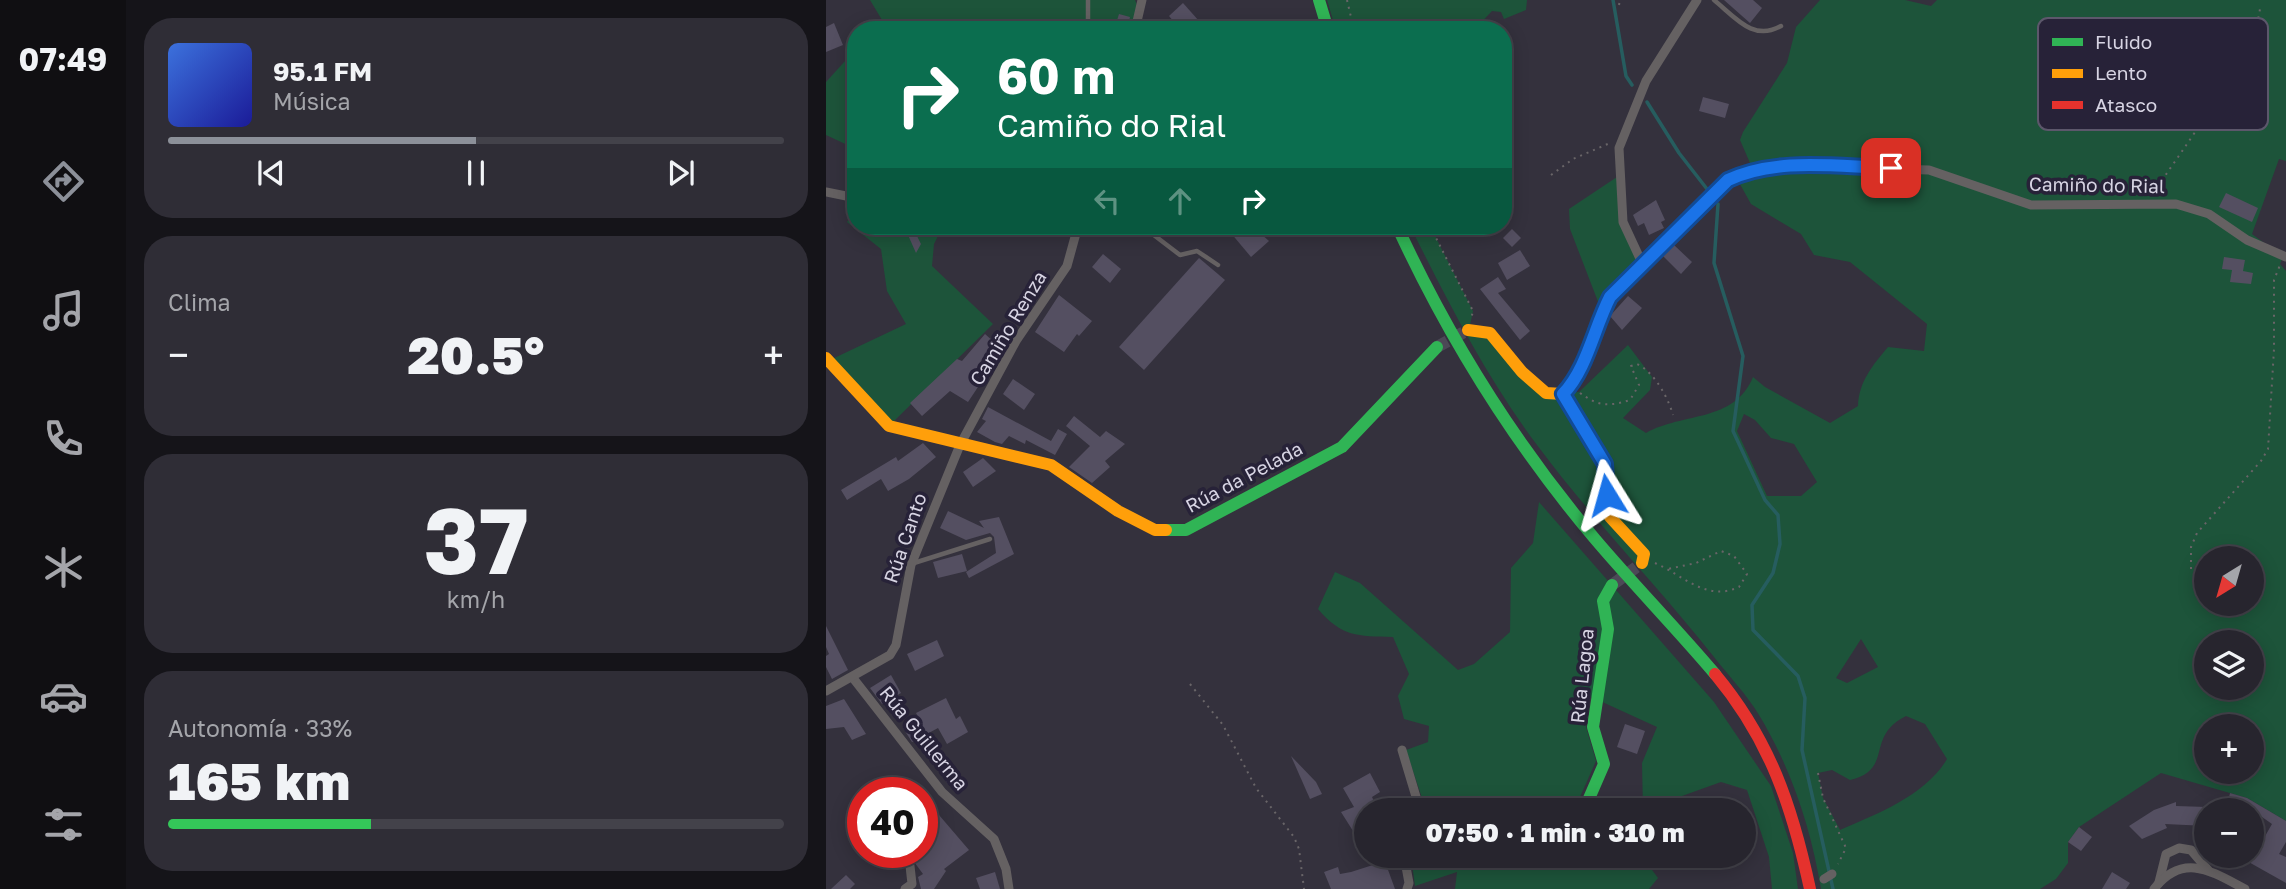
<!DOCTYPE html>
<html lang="es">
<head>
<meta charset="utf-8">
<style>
  :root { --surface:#27252e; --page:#2f2d36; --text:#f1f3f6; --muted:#a4a5aa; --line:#43424a; --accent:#8c9099 }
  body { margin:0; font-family:"Golos Text",sans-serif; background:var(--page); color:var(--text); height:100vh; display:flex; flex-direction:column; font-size:26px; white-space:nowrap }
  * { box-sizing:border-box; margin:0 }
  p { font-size:23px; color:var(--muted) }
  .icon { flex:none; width:38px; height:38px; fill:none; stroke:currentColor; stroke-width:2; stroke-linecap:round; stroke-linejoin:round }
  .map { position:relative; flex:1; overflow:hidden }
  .side { display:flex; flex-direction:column; gap:18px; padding:18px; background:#151419; width:700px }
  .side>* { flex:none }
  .hud { position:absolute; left:21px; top:21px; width:665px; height:214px; border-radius:28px; box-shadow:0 4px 18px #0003,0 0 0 2px var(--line); background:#0b6e4f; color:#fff; overflow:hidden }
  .needle { width:46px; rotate:217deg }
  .fabs { position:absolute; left:1368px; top:546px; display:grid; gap:14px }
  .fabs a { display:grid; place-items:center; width:70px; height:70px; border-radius:50%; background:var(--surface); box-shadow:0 4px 18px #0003,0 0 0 2px var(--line); font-size:35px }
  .speed { position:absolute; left:21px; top:777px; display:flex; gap:14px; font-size:35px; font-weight:700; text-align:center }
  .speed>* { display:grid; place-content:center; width:91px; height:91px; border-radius:50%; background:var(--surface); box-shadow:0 4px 18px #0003,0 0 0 2px var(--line); line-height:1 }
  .speed .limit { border:10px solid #d22; background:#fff; color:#111 }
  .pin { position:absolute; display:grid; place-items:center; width:60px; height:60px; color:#fff; margin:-30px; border-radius:14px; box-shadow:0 4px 10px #0006 }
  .me { position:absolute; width:77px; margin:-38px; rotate:352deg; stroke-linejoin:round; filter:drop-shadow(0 0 5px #0008) }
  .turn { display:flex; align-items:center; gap:24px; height:147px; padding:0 35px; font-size:32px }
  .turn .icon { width:91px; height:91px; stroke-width:2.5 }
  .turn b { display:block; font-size:49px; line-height:60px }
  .lanes { display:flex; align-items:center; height:66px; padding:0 35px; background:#0003; justify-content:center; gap:35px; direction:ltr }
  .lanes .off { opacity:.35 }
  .big { font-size:52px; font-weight:800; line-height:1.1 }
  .side .widget { flex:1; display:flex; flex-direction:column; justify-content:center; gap:10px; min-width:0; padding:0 24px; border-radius:28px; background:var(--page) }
  .side .dial { align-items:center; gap:0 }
  .dial b { font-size:91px; line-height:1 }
  .song { display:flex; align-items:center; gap:21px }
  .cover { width:84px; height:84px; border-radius:10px; background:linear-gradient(135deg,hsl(220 70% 55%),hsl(240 70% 35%)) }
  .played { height:7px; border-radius:4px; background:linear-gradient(90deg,var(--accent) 50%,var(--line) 50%) }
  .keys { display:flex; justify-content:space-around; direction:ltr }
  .heat { display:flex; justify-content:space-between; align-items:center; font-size:38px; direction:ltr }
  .charge { height:10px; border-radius:5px; background:linear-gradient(90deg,#34c759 33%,var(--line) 0) }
  .trip { position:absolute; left:528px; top:798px; width:402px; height:70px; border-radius:35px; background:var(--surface); box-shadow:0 4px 18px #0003,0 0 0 2px var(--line); font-weight:800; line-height:70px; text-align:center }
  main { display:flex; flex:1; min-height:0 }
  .tabs { display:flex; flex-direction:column; width:126px; justify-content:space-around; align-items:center; background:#100f12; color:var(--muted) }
  .tabs .icon { width:49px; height:49px }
  .tabs .active { color:var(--accent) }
  .tabs b { font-size:32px; color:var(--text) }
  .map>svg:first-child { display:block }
</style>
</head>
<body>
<main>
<nav class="tabs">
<b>07:49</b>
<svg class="icon active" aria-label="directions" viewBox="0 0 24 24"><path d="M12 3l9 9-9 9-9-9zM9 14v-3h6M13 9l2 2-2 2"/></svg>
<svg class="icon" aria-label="music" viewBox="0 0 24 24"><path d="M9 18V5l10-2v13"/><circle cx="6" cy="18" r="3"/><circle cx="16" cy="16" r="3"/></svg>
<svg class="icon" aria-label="phone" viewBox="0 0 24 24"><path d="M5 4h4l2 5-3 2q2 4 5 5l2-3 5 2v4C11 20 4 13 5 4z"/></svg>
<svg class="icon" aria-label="climate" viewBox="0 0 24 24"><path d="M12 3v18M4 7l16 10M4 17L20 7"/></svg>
<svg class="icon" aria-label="car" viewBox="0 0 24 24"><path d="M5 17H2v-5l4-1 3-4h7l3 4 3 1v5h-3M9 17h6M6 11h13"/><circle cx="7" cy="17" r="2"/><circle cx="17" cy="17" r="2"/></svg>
<svg class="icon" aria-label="filters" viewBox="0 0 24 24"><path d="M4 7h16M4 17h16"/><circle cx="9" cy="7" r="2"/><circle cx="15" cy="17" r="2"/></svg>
</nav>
<section class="side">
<div class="widget">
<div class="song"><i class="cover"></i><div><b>95.1 FM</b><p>Música</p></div></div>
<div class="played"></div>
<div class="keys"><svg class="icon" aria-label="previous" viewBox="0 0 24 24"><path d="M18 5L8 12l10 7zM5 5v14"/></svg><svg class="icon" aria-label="pause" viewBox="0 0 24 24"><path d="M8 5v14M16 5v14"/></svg><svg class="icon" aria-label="next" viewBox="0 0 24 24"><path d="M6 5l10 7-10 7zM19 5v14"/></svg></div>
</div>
<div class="widget"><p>Clima</p>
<div class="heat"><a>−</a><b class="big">20.5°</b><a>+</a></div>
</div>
<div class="widget dial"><b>37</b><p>km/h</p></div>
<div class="widget"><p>Autonomía · 33%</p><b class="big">165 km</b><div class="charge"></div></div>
</section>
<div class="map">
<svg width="1460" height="889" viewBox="0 0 1460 889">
  <rect width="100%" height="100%" fill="#34313d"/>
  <g fill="#1d543a" fill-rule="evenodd">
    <path d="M 44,0 L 309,0 L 314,13 L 309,30 L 48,30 L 56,20 Z"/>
    <path d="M 501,0 L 701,0 L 700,10 L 678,19 L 675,12 L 666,11 L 648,30 L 510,30 Z"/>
    <path d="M 994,0 L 1079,0 L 1105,6 L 1111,0 L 1460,0 L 1460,161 L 1453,159 L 1426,234 L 1457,257 L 1454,264 L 1460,271 L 1460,821 L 1421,798 L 1335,773 L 1253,827 L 1242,842 L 1242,863 L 1230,879 L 1214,889 L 995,889 C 985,828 965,768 933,715 C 921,695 903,676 888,657 C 831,585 766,519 711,445 C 660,377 622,302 584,226 L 604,226 L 647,311 L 643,330 L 664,333 L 720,393 L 753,392 L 802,345 L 826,377 L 824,390 L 797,418 L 820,433 C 857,412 908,423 927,377 L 939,387 L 1004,423 L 1032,406 C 1033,381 1047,365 1062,347 L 1098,351 L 1101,324 L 1024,262 L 988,255 L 975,234 L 925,204 L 910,177 L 924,163 L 914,140 L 917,132 L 961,63 L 970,27 ZM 918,414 L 929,420 L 945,438 L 968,444 L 991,482 L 975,496 L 941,496 L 911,431 ZM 1381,558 L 1426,558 L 1426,604 L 1381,604 ZM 1035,639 L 1052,667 L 1021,683 L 1010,678 ZM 1381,642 L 1426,642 L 1426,688 L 1381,688 ZM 1080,716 L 1099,724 L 1121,759 C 1100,795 1051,814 1014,830 L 997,798 L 992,773 L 1006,770 L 1024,780 C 1069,769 1038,737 1080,716 ZM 1381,726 L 1426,726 L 1426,772 L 1381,772 Z"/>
    <path d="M 30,49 L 30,149 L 0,135 L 0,82 Z"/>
    <path d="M 794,175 L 797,222 L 817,265 L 776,312 L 744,229 L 743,209 Z"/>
    <path d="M 30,211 L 30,226 L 117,226 L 108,244 L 106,266 L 167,324 L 67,422 L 4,360 L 80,324 L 61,291 L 55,249 L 21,222 Z"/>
    <path d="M 208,226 L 252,226 L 249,235 Z"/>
    <path d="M 713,502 L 888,702 L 945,786 L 967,853 L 972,889 L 946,889 L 943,857 L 921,790 L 895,782 L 817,810 L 816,763 L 831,727 L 761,695 L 760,727 L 770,761 L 754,797 L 742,810 L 600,810 L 580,750 L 602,742 L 603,726 L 578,719 L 572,696 L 583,674 L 567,637 C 531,636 516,637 492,609 L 509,572 L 534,583 L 632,670 L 648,664 L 684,632 L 685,568 L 707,543 Z"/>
    <path d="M 585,856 L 781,856 L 790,863 L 818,859 L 832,878 L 823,889 L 629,889 L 631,872 L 589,886 Z"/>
  </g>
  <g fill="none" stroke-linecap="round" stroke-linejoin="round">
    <g stroke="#265d5f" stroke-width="3.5">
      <path d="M 787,0 L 800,76 L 806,85"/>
      <path d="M 821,102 L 853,153 L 881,189"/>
      <path d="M 892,204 L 888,263 L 917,356 L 907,431 L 939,500 L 952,515 L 954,544 L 947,573 L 926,605 L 927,630 L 972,676 L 979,698 L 976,750 L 1007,889"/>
    </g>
  </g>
  <g fill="#544f61">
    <path d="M 898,0 L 927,0 L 936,8 L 924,23 Z"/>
    <path d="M 357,3 L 381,30 L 355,30 L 343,16 Z"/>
    <path d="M 293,14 L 304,17 L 301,30 L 289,27 Z"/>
    <path d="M 8,23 L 17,45 L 0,52 L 0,27 Z"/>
    <path d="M 877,97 L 903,104 L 899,118 L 873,111 Z"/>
    <path d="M 1400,193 L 1432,208 L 1426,222 L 1393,207 Z"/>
    <path d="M 830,200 L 839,220 L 835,222 L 838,228 L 823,235 L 818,223 L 812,226 L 807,215 Z"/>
    <path d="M 78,226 L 94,226 L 89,232 L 95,244 L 90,253 Z"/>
    <path d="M 399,226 L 426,226 L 443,241 L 425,257 Z"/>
    <path d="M 686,229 L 695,238 L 686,247 L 677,238 Z"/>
    <path d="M 848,245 L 866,262 L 855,274 L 837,256 Z"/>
    <path d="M 694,250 L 704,266 L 681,280 L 672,263 Z"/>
    <path d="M 277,254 L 295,269 L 284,283 L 266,267 Z"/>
    <path d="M 1398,257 L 1419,260 L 1417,271 L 1427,273 L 1425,284 L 1404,282 L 1406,270 L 1396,269 Z"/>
    <path d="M 373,258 L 399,280 L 318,370 L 293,347 Z"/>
    <path d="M 672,277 L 680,289 L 672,293 L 704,331 L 694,340 L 654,289 Z"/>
    <path d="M 233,295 L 266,321 L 253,336 L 251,334 L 238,352 L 209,332 Z"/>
    <path d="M 802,296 L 816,308 L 796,330 L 784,316 Z"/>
    <path d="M 159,334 L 177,350 L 165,367 L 158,360 L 147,381 L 154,384 L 142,402 L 124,391 L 96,416 L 84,403 L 131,359 L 136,361 Z"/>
    <path d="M 187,379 L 209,394 L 198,410 L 177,394 Z"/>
    <path d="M 162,407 L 225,441 L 232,429 L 241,434 L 229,455 L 200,440 L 199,444 L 183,436 L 176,444 L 169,442 L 151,432 L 160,421 L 156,419 Z"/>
    <path d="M 248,416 L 274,437 L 280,431 L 299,444 L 279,461 L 284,467 L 266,483 L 243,467 L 264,446 L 240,426 Z"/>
    <path d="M 97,443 L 110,457 L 83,479 L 62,491 L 55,479 L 21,500 L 15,490 L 70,457 L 72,461 Z"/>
    <path d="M 157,458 L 170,471 L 147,487 L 137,472 Z"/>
    <path d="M 122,511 L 158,528 L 153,521 L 173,517 L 188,554 L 143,578 L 140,572 L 170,553 L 168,537 L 164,533 L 140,540 L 114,528 Z"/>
    <path d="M 136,554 L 141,571 L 112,578 L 107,562 Z"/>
    <path d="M 0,626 L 22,670 L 6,679 L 0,667 L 0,656 L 3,654 L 0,647 Z"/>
    <path d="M 111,640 L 118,656 L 89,671 L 81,654 Z"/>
    <path d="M 65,675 L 75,693 L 56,704 L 44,688 Z"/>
    <path d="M 120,698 L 130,719 L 134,716 L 142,732 L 121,744 L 112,728 L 86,742 L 77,728 L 94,720 L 90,713 Z"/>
    <path d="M 18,699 L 40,734 L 26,740 L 18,727 L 0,729 L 0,706 Z"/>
    <path d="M 799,724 L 819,731 L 811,754 L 791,747 Z"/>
    <path d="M 465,756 L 490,782 L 496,794 L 484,799 Z"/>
    <path d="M 128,768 L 132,776 L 122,784 L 117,777 Z"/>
    <path d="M 544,773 L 554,792 L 546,797 L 552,810 L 541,810 L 541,821 L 527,831 L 515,812 L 528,807 L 517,788 Z"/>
    <path d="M 1404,793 L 1421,798 L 1460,821 L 1460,842 L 1453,854 L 1460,857 L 1460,883 L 1412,856 L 1426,856 L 1426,840 L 1434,845 L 1446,824 L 1426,810 L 1400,810 Z"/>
    <path d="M 1350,802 L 1350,806 L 1381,807 L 1381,826 L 1339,824 L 1341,828 L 1316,839 L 1303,826 L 1328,810 Z"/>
    <path d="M 113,815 L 143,850 L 118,869 L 120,871 L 108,889 L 95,889 L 92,877 L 97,874 L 86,859 L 107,841 L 101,835 L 108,828 L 104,824 Z"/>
    <path d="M 1253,827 L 1266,837 L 1255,851 L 1242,842 Z"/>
    <path d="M 547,856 L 557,856 L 569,889 L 505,889 L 498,872 L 512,867 L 514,874 L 525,872 L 550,864 Z"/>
    <path d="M 169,872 L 174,889 L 154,889 L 150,878 Z"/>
    <path d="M 1286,872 L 1304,883 L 1300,889 L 1276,889 Z"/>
    <path d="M 20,875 L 29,884 L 24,889 L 5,889 Z"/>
  </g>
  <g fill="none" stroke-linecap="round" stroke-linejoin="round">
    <g stroke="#4c4956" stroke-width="12" stroke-dasharray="12 6" stroke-linecap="butt">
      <path d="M 611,347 L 642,330"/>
      <path d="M 786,585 L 816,563"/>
    </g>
    <g stroke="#696568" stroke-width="2" stroke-dasharray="2 5" stroke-linecap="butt">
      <path d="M 521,0 L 528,30"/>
      <path d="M 793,5 L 794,0"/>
      <path d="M 725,175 L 747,159 L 784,143"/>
      <path d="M 1328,192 C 1352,156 1433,46 1434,7"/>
      <path d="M 604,226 L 647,311 L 645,319"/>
      <path d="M 754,393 C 772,406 782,407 804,400 L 813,385 L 805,366 L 811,364 C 828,372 842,397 847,415"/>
      <path d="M 829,563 C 858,576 881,602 913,587 L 921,574 L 908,556 L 895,551 L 870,563 L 842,569"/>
      <path d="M 1365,569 L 1365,547 L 1371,533 L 1435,461 L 1442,449 L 1448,349 L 1448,280 L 1454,265"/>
      <path d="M 364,684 L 397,725 L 430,788 L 468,837 L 473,849 L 478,889"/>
      <path d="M 992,773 L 997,798 L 1020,848 L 1012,864"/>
    </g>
    <g stroke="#656162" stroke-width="4.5">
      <path d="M 262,0 L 262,30"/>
      <path d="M 888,0 C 909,17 927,42 955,26"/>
      <path d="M 316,226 L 354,255 L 371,251 L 392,265"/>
      <path d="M 88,563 L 164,539"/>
    </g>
    <g stroke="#656162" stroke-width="9">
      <path d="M 309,30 L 316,0"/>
      <path d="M 0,192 L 30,198"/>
      <path d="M 817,265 L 797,222 L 793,148 L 820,81 L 871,0"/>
      <path d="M 737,394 C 761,369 767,328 784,297 L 903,180 L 923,170 L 953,166 L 1103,170 L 1205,205 L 1350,204 L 1383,214 L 1421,240 L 1460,257"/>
      <path d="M 27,678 L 116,792 L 168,839 L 180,869 L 183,889"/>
      <path d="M 0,691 L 64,655 L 70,645 L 85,565 L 134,445 L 190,341 L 241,266 L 252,226"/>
      <path d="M 576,750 L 594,810"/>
      <path d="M 578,856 L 583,883 L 581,889"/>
      <path d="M 998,879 L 1006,874"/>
      <path d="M 1333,882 L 1340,854 L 1353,848 L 1365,850 L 1382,870"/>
      <path d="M 79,889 L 86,884 L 84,866"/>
      <path d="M 1328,889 C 1357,852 1385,871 1419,889"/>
    </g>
    <g stroke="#30b455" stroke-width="12">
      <path d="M 493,0 L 502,30"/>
      <path d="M 571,226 C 623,339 689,444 769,539 C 808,585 850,628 889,674"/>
      <path d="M 340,530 L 360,530 L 516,447 L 611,347"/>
      <path d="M 758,810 L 778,764 L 767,727 L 782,629 L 777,601 L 786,585"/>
    </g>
    <g stroke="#ff9f0a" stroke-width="12">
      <path d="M 642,330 L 664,333 L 696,372 L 720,393 L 737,394 L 779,464 L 784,517 L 818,554 L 816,563"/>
      <path d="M 0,358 L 63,426 L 225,465 L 292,511 L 329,530 L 340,530"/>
    </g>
    <path stroke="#e5322d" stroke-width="12" d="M 889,674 C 944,740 966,806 984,889"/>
  </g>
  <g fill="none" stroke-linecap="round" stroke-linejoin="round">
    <defs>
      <path id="route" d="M 781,495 L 779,464 L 737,394 C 761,369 768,328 784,297 L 902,180 C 951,157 1011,167 1065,168"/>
    </defs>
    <use href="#route" stroke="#114b97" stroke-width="18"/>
    <use href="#route" stroke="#1a73e8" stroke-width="12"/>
  </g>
  <g text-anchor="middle" stroke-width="7" stroke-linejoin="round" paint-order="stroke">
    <g font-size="19" fill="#d7d4e3" stroke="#272238">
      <text transform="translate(1271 185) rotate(1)" y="7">Camiño do Rial</text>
      <text transform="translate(182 328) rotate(-59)" y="7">Camiño Renza</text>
      <text transform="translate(418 477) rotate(-28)" y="7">Rúa da Pelada</text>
      <text transform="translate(79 538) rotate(-71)" y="7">Rúa Canto</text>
      <text transform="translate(756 676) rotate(-84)" y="7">Rúa Lagoa</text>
      <text transform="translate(98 738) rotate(51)" y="7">Rúa Guillerma</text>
    </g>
  </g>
  <rect x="1212" y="18" width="230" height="112" rx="10" fill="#272238" stroke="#5c576b" stroke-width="2"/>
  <rect x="1226" y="38" width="31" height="8" fill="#30b455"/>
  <rect x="1226" y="69" width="31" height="9" fill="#ff9f0a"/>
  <rect x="1226" y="101" width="31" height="8" fill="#e5322d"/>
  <g font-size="19" fill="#d7d4e3">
    <text x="1269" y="49">Fluido</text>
    <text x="1269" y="80">Lento</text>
    <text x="1269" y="112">Atasco</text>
  </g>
</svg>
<div class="fabs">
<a><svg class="needle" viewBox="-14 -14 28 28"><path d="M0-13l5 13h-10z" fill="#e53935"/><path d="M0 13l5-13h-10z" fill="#a4a5aa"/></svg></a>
<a><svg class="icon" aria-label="layers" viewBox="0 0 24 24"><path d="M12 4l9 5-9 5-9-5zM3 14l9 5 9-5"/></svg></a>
<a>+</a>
<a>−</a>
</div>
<div class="speed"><div class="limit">40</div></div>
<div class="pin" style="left:1065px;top:168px;background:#d93025"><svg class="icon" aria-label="arrive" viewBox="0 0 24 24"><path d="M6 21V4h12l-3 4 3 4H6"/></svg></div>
<svg class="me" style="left:781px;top:495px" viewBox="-20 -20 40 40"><path d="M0-17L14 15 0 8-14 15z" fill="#1a73e8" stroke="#fff" stroke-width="4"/></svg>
<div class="trip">07:50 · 1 min · 310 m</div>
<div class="hud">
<div class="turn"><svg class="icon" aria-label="right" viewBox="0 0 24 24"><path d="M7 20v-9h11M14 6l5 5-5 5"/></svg><div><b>60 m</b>Camiño do Rial</div></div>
<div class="lanes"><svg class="icon off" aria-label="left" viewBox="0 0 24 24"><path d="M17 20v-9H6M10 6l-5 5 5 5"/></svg><svg class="icon off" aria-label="ahead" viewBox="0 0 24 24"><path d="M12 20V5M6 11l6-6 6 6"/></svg><svg class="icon" aria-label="right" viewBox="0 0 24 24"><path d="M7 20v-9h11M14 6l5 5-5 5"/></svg></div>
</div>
</div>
</main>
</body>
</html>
